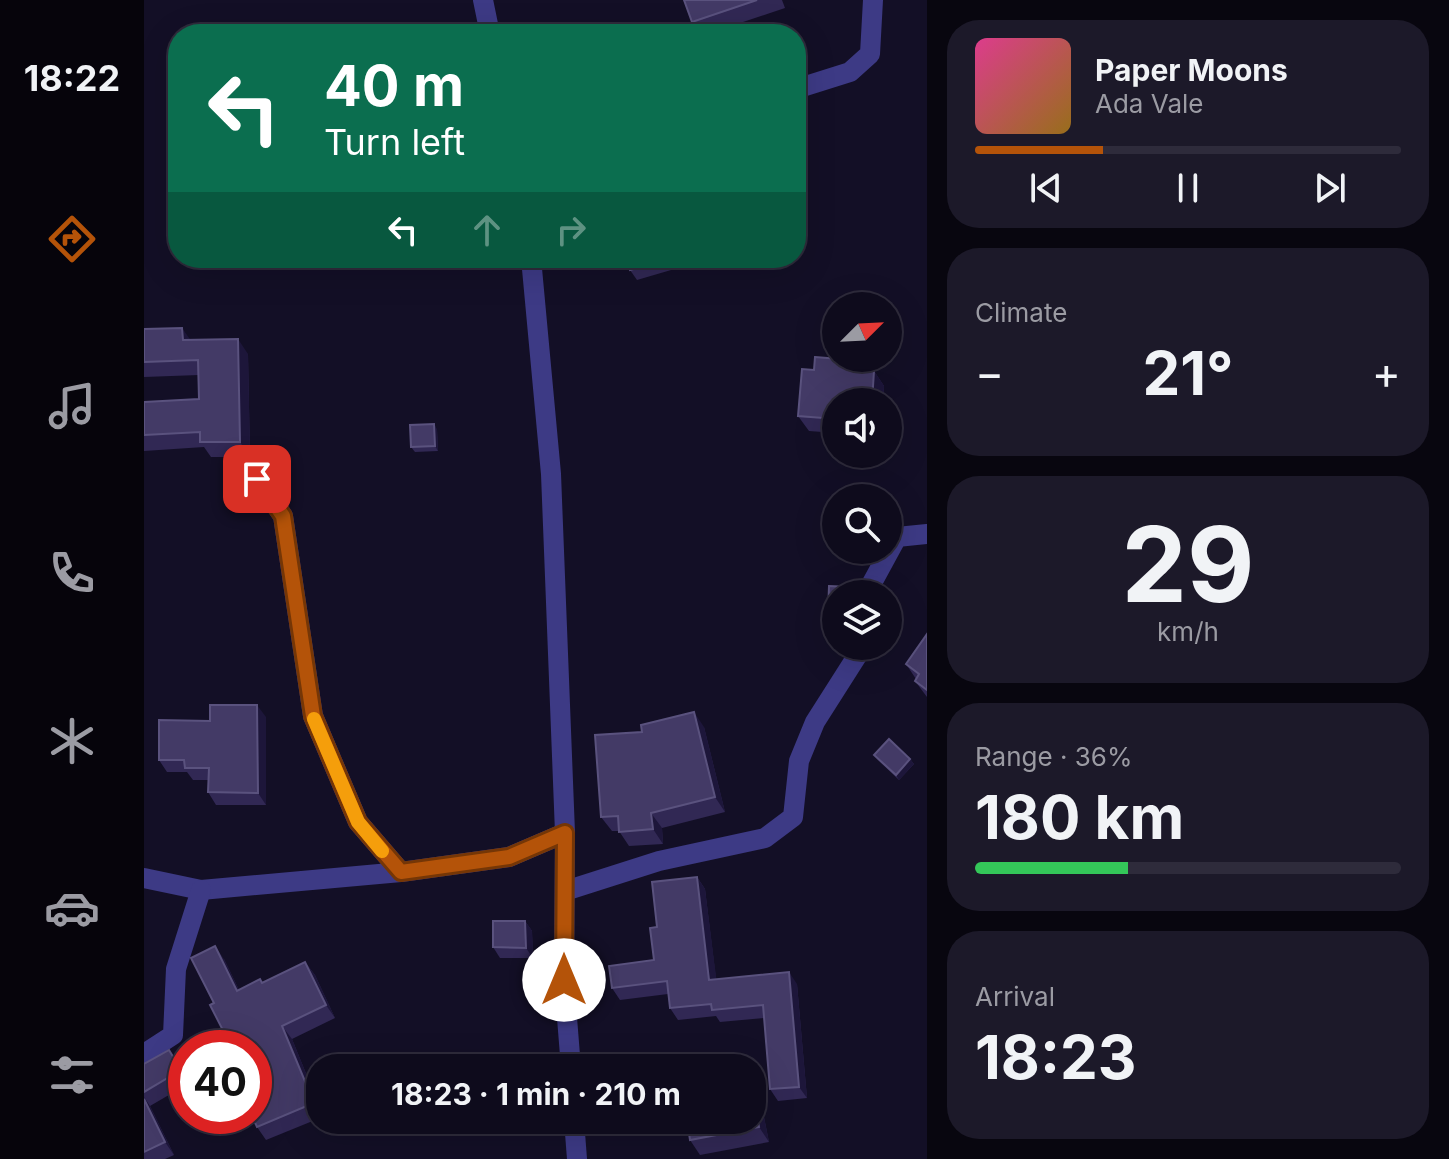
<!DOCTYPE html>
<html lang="en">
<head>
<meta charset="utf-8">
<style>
  :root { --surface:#0e0b1c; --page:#1c1929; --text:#f1f3f6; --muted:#9b9ba3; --line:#2e2b3b; --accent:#b45309 }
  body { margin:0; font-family:Inter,sans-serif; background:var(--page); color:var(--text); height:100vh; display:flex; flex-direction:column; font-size:30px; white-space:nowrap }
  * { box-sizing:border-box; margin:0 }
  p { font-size:26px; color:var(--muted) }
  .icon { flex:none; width:44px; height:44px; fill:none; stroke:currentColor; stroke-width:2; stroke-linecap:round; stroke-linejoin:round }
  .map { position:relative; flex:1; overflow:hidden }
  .panel { display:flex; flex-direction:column; gap:20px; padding:20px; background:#08060f; width:522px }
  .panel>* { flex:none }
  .top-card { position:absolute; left:24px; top:24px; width:638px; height:244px; border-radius:32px; box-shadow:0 8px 32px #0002,0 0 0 2px var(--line); background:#0b6e4f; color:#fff; overflow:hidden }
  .needle { width:52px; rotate:66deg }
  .fabs { position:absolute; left:678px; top:292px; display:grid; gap:16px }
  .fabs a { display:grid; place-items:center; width:80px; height:80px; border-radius:50%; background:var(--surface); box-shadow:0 8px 32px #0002,0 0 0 2px var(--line); font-size:40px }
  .speed { position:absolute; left:24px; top:1030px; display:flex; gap:16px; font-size:40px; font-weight:700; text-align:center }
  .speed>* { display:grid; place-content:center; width:104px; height:104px; border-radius:50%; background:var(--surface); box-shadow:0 8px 32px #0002,0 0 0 2px var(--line); line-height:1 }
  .speed .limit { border:12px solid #d22; background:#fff; color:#111 }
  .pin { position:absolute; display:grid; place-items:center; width:68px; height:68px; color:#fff; margin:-34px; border-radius:16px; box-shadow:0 4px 12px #0006 }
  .me { position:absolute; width:88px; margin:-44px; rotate:0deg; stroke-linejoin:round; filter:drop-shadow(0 0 6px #0008) }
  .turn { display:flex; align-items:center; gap:28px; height:168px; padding:0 24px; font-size:36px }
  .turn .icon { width:104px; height:104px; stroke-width:2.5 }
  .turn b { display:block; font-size:56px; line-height:68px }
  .lanes { display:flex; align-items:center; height:76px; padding:0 24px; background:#0003; justify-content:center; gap:40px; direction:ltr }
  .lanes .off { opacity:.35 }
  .big { font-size:60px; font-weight:700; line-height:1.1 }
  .panel .widget { flex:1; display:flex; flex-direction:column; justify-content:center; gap:12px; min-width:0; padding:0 28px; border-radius:32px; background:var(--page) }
  .panel .dial { align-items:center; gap:0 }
  .dial b { font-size:104px; line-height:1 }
  .song { display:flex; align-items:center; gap:24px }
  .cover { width:96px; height:96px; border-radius:12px; background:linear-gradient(135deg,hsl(330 70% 55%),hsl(40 70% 35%)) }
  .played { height:8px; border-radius:4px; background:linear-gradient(90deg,var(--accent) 30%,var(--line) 30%) }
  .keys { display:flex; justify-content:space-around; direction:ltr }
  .heat { display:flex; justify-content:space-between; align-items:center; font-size:44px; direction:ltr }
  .charge { height:12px; border-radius:6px; background:linear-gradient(90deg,#34c759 36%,var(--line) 0) }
  .trip { position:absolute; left:162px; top:1054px; width:460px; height:80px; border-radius:32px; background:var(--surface); box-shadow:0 8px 32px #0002,0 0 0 2px var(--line); font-weight:700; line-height:80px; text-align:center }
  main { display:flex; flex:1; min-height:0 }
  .dock { display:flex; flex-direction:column; width:144px; justify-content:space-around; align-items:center; background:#06040b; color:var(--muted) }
  .dock .icon { width:56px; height:56px }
  .dock .on { color:var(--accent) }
  .dock b { font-size:36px; color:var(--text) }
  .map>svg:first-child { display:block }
</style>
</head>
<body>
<main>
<nav class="dock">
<b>18:22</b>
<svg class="icon on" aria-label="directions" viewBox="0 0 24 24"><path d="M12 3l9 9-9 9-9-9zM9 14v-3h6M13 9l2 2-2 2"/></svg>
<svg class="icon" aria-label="music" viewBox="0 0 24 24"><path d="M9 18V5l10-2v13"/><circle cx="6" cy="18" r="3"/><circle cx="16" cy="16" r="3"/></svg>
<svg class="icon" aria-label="phone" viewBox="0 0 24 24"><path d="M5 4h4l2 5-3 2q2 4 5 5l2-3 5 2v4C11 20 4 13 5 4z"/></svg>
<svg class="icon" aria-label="climate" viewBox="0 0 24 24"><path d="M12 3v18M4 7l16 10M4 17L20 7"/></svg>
<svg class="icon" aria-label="car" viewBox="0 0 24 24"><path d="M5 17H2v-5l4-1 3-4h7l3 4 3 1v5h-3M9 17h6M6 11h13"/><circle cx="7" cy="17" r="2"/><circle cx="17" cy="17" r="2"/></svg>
<svg class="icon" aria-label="filters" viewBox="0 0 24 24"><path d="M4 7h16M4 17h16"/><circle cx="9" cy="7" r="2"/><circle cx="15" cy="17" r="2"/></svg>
</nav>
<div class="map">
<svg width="783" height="1159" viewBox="0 0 783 1159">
  <rect width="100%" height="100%" fill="#130f26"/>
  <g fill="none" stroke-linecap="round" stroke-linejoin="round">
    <g stroke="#3d3a85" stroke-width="20">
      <path d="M 339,0 L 346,34"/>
      <path d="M 652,89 L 706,72 L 726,54 L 729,0"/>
      <path d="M 387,258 L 407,474 L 421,833 L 420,980 L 427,1068"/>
      <path d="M 113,479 L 139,516 L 169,716 L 214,822 L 257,872"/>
      <path d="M 722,594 L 753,537 L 783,534"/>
      <path d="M 0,878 L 57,890 L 257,872 L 365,857 L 421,833"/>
      <path d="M 421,891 L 515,861 L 621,838 L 649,817 L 655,761 L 671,722 L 713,656 L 714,646"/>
      <path d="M 0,1054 L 29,1035 L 32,969 L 57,890"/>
      <path d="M 430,1120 L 433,1159"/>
    </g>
  </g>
  <g fill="#312854">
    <path d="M 540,0 L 638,0 L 641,8 L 563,34 L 556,34 L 548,22 Z"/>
    <path d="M 482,258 L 550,258 L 551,263 L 493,280 L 486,270 Z"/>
    <path d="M 0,329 L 104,354 L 106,457 L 67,457 L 60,447 L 0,451 L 0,402 L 55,399 L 55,375 L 0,377 Z"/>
    <path d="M 707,360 L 714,370 L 730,371 L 740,386 L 739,402 L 692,402 L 692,433 L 665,431 L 654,416 L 670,370 Z"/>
    <path d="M 293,429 L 294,451 L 271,452 L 267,447 Z"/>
    <path d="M 685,586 L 706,587 L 709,592 L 709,594 L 692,594 L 692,620 L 687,620 L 684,615 Z"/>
    <path d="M 783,634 L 783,697 L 771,681 L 772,679 L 762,664 Z"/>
    <path d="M 122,717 L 122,805 L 72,805 L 64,792 L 64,780 L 49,780 L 43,772 L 23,772 L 15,760 L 66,721 Z"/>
    <path d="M 560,727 L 581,812 L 518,828 L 519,844 L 485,846 L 475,831 L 468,831 L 457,817 L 498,732 Z"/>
    <path d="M 730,755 L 766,759 L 770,764 L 755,780 L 734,760 Z"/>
    <path d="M 553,877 L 561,889 L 572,979 L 653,984 L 663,1098 L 634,1101 L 626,1089 L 620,1018 L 576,1022 L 572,1016 L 534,1020 L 526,1008 L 524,994 L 476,1000 L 468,988 L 510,960 L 513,927 Z"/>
    <path d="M 381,921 L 388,931 L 389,958 L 356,958 L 349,947 Z"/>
    <path d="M 80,959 L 95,990 L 119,983 L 161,962 L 171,975 L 191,1018 L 148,1039 L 176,1108 L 176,1118 L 122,1140 L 113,1127 L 110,1048 L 70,1003 Z"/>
    <path d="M 33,1062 L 42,1076 L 42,1085 L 6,1106 L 30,1155 L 21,1159 L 0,1159 L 0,1064 Z"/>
    <path d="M 617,1102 L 625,1142 L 556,1155 L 546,1140 Z"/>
  </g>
  <g fill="#1d163a">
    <path d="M 38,328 L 48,342 L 39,340 Z"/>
    <path d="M 94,339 L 104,354 L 106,457 L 96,442 Z"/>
    <path d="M 707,360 L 717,375 L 706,369 Z"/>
    <path d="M 730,371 L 740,386 L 739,402 L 728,402 Z"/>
    <path d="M 290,424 L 293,429 L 294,451 L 291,446 Z"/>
    <path d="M 113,705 L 122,717 L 122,805 L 114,793 Z"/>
    <path d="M 550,712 L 560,727 L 581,812 L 571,797 Z"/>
    <path d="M 766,759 L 770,764 L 755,780 L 752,775 Z"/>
    <path d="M 507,813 L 518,828 L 519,844 L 509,829 Z"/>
    <path d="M 553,877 L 561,889 L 574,992 L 565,980 Z"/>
    <path d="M 381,921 L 388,931 L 389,958 L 382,948 Z"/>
    <path d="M 71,946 L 80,959 L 102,1004 L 93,991 Z"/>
    <path d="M 161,962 L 171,975 L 191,1018 L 182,1005 Z"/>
    <path d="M 645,972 L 653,984 L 663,1098 L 655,1087 Z"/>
    <path d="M 138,1026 L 148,1039 L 176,1108 L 176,1111 L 170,1103 Z"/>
    <path d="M 608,1088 L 617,1102 L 625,1142 L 615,1127 Z"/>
    <path d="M 0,1097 L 6,1106 L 30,1155 L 21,1142 Z"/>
  </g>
  <g fill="#433a66" stroke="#5a527e" stroke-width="2">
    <path d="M 540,0 L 613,0 L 548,22 Z"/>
    <path d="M 482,258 L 528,258 L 486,270 Z"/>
    <path d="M 38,328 L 39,340 L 94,339 L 96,442 L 56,442 L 56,432 L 0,435 L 0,402 L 55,399 L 54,360 L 0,362 L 0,329 Z"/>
    <path d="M 671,357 L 707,360 L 706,369 L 730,371 L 728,402 L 692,402 L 692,419 L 654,416 L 658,369 L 670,370 Z"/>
    <path d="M 290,424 L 291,446 L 267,447 L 266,425 Z"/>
    <path d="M 685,586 L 706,587 L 705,594 L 692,594 L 692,615 L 684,615 Z"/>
    <path d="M 783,634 L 783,690 L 771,681 L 775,674 L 762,664 Z"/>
    <path d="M 66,705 L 113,705 L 114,793 L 64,792 L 65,768 L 41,768 L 40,760 L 15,760 L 15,720 L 66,721 Z"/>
    <path d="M 550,712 L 571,797 L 507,813 L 509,829 L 475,832 L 474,816 L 457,817 L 451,735 L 498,732 L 497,725 Z"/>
    <path d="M 745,739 L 766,759 L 752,775 L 730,755 Z"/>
    <path d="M 553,877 L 565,980 L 645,972 L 655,1087 L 626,1089 L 619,1005 L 568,1010 L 567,1004 L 526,1008 L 523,981 L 468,988 L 465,966 L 510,960 L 506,928 L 513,927 L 508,882 Z"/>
    <path d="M 349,921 L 381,921 L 382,948 L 349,947 Z"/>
    <path d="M 71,946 L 93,991 L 116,979 L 118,983 L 161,962 L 182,1005 L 138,1026 L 170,1103 L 113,1127 L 108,1116 L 110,1116 L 110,1048 L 88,1048 L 66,1005 L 70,1003 L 47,958 Z"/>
    <path d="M 25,1050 L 37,1070 L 0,1092 L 0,1064 Z"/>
    <path d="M 608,1092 L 615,1127 L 546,1140 L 543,1120 L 608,1120 Z"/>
    <path d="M 0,1099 L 21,1142 L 0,1152 Z"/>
  </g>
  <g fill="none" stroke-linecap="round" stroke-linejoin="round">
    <defs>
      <path id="route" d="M 113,479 L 139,516 L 169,716 L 214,822 L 257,872 L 365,857 L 421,833 L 420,980"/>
    </defs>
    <use href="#route" stroke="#753606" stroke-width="20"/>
    <use href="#route" stroke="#b45309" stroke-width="14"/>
    <path stroke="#f59e0b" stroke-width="14" d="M 170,719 L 214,822 L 238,851"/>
  </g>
</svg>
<div class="fabs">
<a><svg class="needle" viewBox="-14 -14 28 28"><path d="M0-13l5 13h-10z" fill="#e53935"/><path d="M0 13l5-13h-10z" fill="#9b9ba3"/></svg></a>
<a><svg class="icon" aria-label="sound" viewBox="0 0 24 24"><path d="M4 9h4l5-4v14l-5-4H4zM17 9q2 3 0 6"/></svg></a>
<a><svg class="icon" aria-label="search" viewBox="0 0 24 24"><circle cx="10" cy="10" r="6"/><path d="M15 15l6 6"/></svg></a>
<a><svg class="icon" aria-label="layers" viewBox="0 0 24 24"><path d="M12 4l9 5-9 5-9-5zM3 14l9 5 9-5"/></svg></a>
</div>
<div class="speed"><div class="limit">40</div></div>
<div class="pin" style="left:113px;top:479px;background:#d93025"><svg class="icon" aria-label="arrive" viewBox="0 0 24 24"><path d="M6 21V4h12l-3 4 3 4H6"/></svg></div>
<svg class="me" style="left:420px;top:980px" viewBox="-20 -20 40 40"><circle r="19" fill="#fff"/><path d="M0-13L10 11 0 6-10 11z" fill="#b45309"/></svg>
<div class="trip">18:23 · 1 min · 210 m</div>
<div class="top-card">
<div class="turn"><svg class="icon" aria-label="left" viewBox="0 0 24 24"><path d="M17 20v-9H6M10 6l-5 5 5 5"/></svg><div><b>40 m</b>Turn left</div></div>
<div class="lanes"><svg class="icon" aria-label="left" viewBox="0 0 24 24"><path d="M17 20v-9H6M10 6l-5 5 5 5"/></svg><svg class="icon off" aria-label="ahead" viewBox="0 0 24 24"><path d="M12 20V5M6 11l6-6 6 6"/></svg><svg class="icon off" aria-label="right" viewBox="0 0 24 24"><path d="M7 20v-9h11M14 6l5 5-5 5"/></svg></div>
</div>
</div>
<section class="panel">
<div class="widget">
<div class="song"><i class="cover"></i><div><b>Paper Moons</b><p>Ada Vale</p></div></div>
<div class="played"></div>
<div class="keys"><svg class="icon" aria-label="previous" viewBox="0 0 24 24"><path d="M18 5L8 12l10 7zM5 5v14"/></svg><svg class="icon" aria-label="pause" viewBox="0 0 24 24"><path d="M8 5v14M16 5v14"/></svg><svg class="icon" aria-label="next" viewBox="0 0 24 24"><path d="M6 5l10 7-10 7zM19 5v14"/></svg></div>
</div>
<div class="widget"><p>Climate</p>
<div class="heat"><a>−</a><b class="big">21°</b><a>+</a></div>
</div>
<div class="widget dial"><b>29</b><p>km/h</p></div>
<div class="widget"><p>Range · 36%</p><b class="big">180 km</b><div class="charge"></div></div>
<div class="widget"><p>Arrival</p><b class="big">18:23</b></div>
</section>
</main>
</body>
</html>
